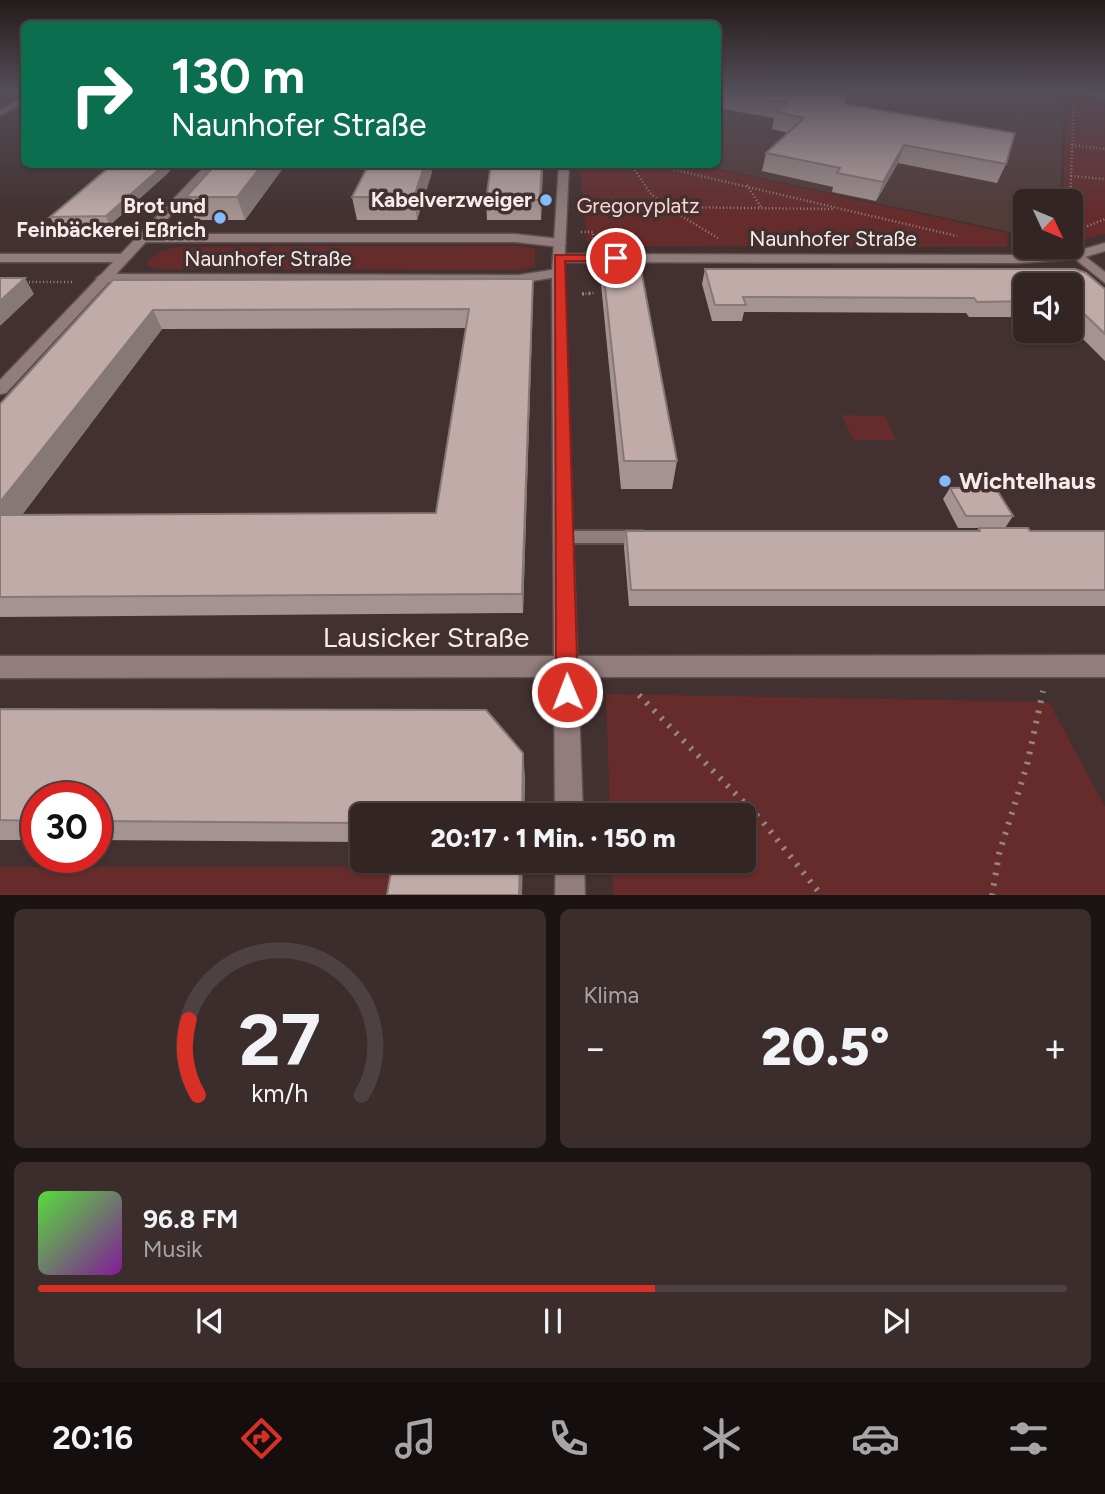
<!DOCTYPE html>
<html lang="de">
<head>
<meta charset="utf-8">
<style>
  :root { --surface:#322524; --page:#3a2d2c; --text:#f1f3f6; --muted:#a8a5a6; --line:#4d4241; --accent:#d93025 }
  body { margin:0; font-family:Figtree,sans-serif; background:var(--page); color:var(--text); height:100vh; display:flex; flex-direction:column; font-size:26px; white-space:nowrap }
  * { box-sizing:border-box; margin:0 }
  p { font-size:23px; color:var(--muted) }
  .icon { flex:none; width:38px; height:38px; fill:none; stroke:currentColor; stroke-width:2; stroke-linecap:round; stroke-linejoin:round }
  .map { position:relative; height:895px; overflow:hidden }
  .side { display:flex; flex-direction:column; gap:14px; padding:14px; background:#1c1414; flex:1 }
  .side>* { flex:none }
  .guide { position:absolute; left:21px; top:21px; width:700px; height:147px; border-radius:10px; box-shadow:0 2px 5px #0004,0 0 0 2px var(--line); background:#0b6e4f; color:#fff; overflow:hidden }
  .needle { width:46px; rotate:134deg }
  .controls { position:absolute; left:1013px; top:189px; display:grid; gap:14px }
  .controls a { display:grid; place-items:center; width:70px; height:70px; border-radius:10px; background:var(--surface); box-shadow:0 2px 5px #0004,0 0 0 2px var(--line); font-size:35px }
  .speed { position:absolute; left:21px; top:782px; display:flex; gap:14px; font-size:35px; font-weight:700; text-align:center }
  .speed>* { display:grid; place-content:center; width:91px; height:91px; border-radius:50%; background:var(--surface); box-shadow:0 2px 5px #0004,0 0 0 2px var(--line); line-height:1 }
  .speed .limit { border:10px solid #d22; background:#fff; color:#111 }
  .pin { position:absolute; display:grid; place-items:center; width:60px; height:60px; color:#fff; margin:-30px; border:4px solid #fff; border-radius:50%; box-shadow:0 2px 7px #0007 }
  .me { position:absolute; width:77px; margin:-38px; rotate:359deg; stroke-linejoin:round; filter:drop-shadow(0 0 5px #0008) }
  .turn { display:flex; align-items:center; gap:24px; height:147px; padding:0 35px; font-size:32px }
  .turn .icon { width:91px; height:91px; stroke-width:2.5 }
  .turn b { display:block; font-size:49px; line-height:60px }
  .big { font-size:52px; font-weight:800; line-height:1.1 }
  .side .widget { flex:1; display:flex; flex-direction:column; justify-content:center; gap:10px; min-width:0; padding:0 24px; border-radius:10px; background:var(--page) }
  .side .dial { align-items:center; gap:0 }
  .dial svg { height:182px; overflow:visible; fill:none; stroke:var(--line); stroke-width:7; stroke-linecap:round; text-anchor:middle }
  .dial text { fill:var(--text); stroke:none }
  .song { display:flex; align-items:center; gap:21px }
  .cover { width:84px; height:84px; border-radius:10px; background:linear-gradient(135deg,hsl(110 70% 55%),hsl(290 70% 35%)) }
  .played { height:7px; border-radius:4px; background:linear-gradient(90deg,var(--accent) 60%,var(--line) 60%) }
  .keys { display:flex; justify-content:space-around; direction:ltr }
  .heat { display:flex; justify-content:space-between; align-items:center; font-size:38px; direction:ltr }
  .side .tiles { flex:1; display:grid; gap:14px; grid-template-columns:1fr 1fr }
  .widget:last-child { grid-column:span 2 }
  .trip { position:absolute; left:350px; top:803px; width:406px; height:70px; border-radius:10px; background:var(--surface); box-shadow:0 2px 5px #0004,0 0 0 2px var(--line); font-weight:800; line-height:70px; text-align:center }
  .menu { display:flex; height:112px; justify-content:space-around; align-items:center; background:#140f0e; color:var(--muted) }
  .menu .icon { width:49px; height:49px }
  .menu .active { color:var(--accent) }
  .menu b { font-size:32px; color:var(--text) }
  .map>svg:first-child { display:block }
</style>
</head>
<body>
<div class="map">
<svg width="1105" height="896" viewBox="0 0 1105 896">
  <rect width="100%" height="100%" fill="#423130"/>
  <path fill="#523b39" d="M 718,91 L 1064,91 L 1060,201 L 1026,201 L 1025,233 L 1019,234 L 702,165 L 718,164 Z"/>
  <g fill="#662c2b">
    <path d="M 1066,91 L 1081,91 L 1105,100 L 1105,234 L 1071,243 L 1071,201 L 1063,201 Z"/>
    <path d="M 580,165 L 698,165 L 1008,233 L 1007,247 L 596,246 L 586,240 Z"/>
    <path d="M 521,246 L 535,248 L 535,267 L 515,270 L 157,269 L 148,266 L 147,262 L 161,251 L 178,247 Z"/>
    <path d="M 842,415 L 885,416 L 896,440 L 853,440 Z"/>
    <path d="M 606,694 L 1049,702 L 1105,807 L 1105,895 L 613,895 L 612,861 L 744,861 L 744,816 L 610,815 Z"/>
    <path d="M 0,867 L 392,867 L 388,896 L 0,895 Z"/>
  </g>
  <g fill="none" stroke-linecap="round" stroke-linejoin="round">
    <defs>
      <path id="service" d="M 564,531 L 642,531 L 648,533 L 650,537 L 648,541 L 642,543 L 564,543 L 558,541 L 556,537 L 558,533 Z"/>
      <g id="minor">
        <path d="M 24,97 L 24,102 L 0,116 L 0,110 Z"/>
        <path d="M 559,164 L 569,164 L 564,273 L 577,656 L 1105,655 L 1105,677 L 578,677 L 583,816 L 555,816 L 554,677 L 0,678 L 0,656 L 554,656 L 552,273 Z"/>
        <path d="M 1078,251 L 1105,272 L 1105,283 L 1074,258 L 1074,252 Z"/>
        <path d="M 0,254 L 123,254 L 129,258 L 123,262 L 0,262 Z"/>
        <path d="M 556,861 L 584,861 L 585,896 L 555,896 Z"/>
      </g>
      <g id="tertiary">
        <path d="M 1087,91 L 1105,94 L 1105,99 L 1088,93 Z"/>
        <path d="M 515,234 L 560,239 L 566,243 L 560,247 L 515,242 L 142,242 L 136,238 L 142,234 Z"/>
        <path d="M 1105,243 L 1105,251 L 1078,259 L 1018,263 L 559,262 L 553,258 L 559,254 L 1018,255 L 1077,251 Z"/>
        <path d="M 558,269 L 563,270 L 563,276 L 519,283 L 102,282 L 96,278 L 102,274 L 519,275 Z"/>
      </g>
      <path id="secondary" d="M 207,164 L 218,164 L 6,393 L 0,394 L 0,380 Z"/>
    </defs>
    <use href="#service" stroke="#5e504f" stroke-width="4"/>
    <use href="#minor" stroke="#5e504f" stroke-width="3"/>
    <use href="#tertiary" stroke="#5e504f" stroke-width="3"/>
    <use href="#secondary" stroke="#5e504f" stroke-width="3"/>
    <g stroke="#948685" stroke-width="2.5" stroke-dasharray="1 2.5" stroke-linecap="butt">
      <path d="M 1072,145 L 1105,149"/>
      <path d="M 631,164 L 650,193 L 668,208 L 718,238"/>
      <path d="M 650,164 L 957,236"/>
      <path d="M 1071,176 L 1105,179"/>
      <path d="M 747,185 L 761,207"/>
      <path d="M 1070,201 L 1074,102"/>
      <path d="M 583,206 L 833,209"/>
      <path d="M 581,232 L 593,232 L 593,239"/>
      <path d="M 1071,233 L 1105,219"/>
      <path d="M 22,282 L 73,282"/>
      <path d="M 582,294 L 594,293"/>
    </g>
    <path stroke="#948685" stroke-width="3.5" stroke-dasharray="2 4.5" stroke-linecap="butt" d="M 582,294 L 594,293"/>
    <g stroke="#948685" stroke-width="6" stroke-dasharray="2.5 8" stroke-linecap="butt">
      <path d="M 639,695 L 763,822 L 822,896"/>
      <path d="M 992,896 L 999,854 L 1027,765 L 1043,691"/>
    </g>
    <use href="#service" fill="#927d7c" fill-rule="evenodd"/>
    <use href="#minor" fill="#927d7c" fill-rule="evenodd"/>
    <use href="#tertiary" fill="#927d7c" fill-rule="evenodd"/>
    <use href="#secondary" fill="#927d7c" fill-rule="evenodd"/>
  </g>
  <g fill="#a59391" fill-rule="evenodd">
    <path d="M 718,91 L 844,104 L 1006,164 L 997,183 L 898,163 L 876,201 L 832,192 L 833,187 L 762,171 L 766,153 L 788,133 L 772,129 L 774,118 L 723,109 Z"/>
    <path d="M 216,164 L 286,164 L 245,220 L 195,220 L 186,197 Z"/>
    <path d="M 491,164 L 543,164 L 541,220 L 487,220 L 486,200 Z"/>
    <path d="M 432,172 L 417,220 L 357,220 L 352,197 Z"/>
    <path d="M 168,173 L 110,225 L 55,226 L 50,217 Z"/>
    <path d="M 602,259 L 677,461 L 672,489 L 621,489 L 601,284 Z"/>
    <path d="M 705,269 L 1075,269 L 1086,273 L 1105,289 L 1105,361 L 1071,327 L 1071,285 L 1026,285 L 1026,317 L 969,317 L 966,313 L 744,312 L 742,321 L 712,321 L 702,284 Z"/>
    <path d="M 533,279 L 533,297 L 523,613 L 0,617 L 0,404 L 113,280 ZM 466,328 L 436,513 L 22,515 L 162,329 Z"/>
    <path d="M 950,488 L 1013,516 L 1005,528 L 958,528 L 943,499 Z"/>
    <path d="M 979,528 L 1030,531 L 1105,531 L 1105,606 L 629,606 L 624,547 L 626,531 L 977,531 Z"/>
    <path d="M 0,709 L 525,776 L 524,816 L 362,816 L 362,842 L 96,840 L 96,798 L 37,798 L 37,840 L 0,840 Z"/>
  </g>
  <g fill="#867876">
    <path d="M 726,93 L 723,109 L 718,112 L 718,98 Z"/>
    <path d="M 904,145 L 898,163 L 876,201 L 883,182 Z"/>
    <path d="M 177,164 L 168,173 L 110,225 L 106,216 L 165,165 Z"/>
    <path d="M 263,164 L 286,164 L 245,220 L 237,197 Z"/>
    <path d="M 425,164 L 431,164 L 432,172 L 417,220 L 414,197 Z"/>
    <path d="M 542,164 L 543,164 L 541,220 L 540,200 Z"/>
    <path d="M 25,278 L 34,294 L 0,326 L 0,301 Z"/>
    <path d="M 533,279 L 533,297 L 523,613 L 522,594 Z"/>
    <path d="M 153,310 L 162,329 L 7,535 L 0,527 L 0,502 Z"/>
    <path d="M 523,753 L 525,776 L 524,816 L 522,816 Z"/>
    <path d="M 520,861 L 523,861 L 522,895 L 519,895 Z"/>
  </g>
  <g fill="#c0aba9" stroke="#867876" stroke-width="2">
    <path d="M 718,91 L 847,91 L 844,104 L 1015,133 L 1006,164 L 904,145 L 883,182 L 837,173 L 840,168 L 766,153 L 804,118 L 776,112 L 787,103 L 726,93 L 718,98 Z"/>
    <path d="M 113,164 L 116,164 L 118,169 L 123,164 L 165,164 L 106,216 L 50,217 Z"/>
    <path d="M 216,164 L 263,164 L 237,197 L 186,197 Z"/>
    <path d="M 369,164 L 425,164 L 414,197 L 352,197 Z"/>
    <path d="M 491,164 L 542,164 L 540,200 L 486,200 Z"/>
    <path d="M 602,259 L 639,259 L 677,461 L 624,461 Z"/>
    <path d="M 705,269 L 1075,269 L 1086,273 L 1105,289 L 1105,334 L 1074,304 L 1071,304 L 1071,285 L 1026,285 L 1026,301 L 977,302 L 974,298 L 743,297 L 746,305 L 715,305 Z"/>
    <path d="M 0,278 L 25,278 L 0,301 Z"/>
    <path d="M 533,279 L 522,594 L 0,597 L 0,515 L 436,513 L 469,309 L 153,310 L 0,502 L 0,404 L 113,280 Z"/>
    <path d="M 995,487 L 1013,516 L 966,516 L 950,488 Z"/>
    <path d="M 979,528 L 1028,528 L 1030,531 L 1105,531 L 1105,590 L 631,590 L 626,531 L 980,531 Z"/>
    <path d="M 0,709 L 486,710 L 523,753 L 522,816 L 362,816 L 362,823 L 96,821 L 96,798 L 37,798 L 37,821 L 0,820 Z"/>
    <path d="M 393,861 L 520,861 L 519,895 L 387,895 Z"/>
  </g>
  <linearGradient id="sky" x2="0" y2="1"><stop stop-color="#241b1a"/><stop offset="0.42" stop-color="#544e59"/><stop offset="1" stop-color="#544e59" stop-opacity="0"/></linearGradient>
  <rect width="1105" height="217" fill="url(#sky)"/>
  <path fill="#d93025" stroke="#8d1f18" stroke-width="2" d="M 555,255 L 616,255 L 621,258 L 616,261 L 565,261 L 578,692 L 575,699 L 567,702 L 559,699 L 556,692 Z"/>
  <g fill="#84bcfb" stroke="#423130" stroke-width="2.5">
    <circle cx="546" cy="200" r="7"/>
    <circle cx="220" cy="218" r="7"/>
    <circle cx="945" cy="481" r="7"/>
  </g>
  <g text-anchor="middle" stroke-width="7" stroke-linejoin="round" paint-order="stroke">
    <g font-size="21" font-weight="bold" fill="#f6ebea" stroke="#423130" text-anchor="end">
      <text x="532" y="207">Kabelverzweiger</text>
      <text x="206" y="213">Brot und<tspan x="206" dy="24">Feinbäckerei Eßrich</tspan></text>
    </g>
    <g font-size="21" fill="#ffd5d2" stroke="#423130">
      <text x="638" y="213">Gregoryplatz</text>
    </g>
    <g font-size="21" fill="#f6ebea" stroke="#423130">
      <text x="833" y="246">Naunhofer Straße</text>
      <text x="268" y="266">Naunhofer Straße</text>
    </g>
    <g font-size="24" font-weight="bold" fill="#f6ebea" stroke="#423130" text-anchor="start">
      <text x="959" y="489">Wichtelhaus</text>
    </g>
    <g font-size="28" fill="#f6ebea" stroke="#423130">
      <text x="426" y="647">Lausicker Straße</text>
    </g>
  </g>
</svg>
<div class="controls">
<a><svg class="needle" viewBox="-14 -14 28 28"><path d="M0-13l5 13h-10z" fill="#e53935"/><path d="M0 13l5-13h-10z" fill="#a8a5a6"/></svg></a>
<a><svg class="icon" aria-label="sound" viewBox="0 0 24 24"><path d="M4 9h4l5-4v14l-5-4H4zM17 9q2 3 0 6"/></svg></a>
</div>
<div class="speed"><div class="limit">30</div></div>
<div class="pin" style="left:616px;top:258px;background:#d93025"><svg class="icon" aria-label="arrive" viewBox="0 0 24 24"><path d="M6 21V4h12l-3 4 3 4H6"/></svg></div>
<svg class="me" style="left:567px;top:692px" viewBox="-20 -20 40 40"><circle r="17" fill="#d93025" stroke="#fff" stroke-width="3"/><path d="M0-11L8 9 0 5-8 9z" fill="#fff"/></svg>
<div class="trip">20:17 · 1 Min. · 150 m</div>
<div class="guide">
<div class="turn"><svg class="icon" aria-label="right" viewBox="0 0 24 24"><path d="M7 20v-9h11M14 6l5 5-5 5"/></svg><div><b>130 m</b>Naunhofer Straße</div></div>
</div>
</div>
<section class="side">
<div class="tiles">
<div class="widget dial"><svg viewBox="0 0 100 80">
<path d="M14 69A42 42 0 1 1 86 69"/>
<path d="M14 69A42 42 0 0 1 10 36" stroke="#d93025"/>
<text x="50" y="56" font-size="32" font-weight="700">27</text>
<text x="50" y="72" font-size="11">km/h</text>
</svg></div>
<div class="widget"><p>Klima</p>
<div class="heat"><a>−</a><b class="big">20.5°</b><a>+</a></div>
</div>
<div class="widget">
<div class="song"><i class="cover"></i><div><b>96.8 FM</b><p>Musik</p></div></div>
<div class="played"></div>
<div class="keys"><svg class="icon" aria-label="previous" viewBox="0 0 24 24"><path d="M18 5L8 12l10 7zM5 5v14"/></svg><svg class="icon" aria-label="pause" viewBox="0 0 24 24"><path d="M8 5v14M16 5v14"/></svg><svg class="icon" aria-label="next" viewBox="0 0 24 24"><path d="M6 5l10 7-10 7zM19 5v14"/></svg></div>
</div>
</div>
</section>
<nav class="menu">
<b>20:16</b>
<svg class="icon active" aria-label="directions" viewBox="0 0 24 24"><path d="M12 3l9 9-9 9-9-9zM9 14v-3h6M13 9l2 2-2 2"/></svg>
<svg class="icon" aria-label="music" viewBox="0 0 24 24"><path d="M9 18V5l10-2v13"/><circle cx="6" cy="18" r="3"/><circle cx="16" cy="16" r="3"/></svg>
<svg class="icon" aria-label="phone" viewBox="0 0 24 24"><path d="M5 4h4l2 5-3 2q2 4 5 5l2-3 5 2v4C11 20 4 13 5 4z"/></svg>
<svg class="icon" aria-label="climate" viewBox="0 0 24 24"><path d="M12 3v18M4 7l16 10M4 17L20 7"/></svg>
<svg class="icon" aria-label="car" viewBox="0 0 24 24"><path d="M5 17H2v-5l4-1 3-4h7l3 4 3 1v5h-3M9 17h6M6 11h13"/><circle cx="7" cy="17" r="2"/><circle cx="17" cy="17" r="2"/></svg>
<svg class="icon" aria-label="filters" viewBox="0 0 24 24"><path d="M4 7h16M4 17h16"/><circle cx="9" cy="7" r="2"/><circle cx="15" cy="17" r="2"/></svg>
</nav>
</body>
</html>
